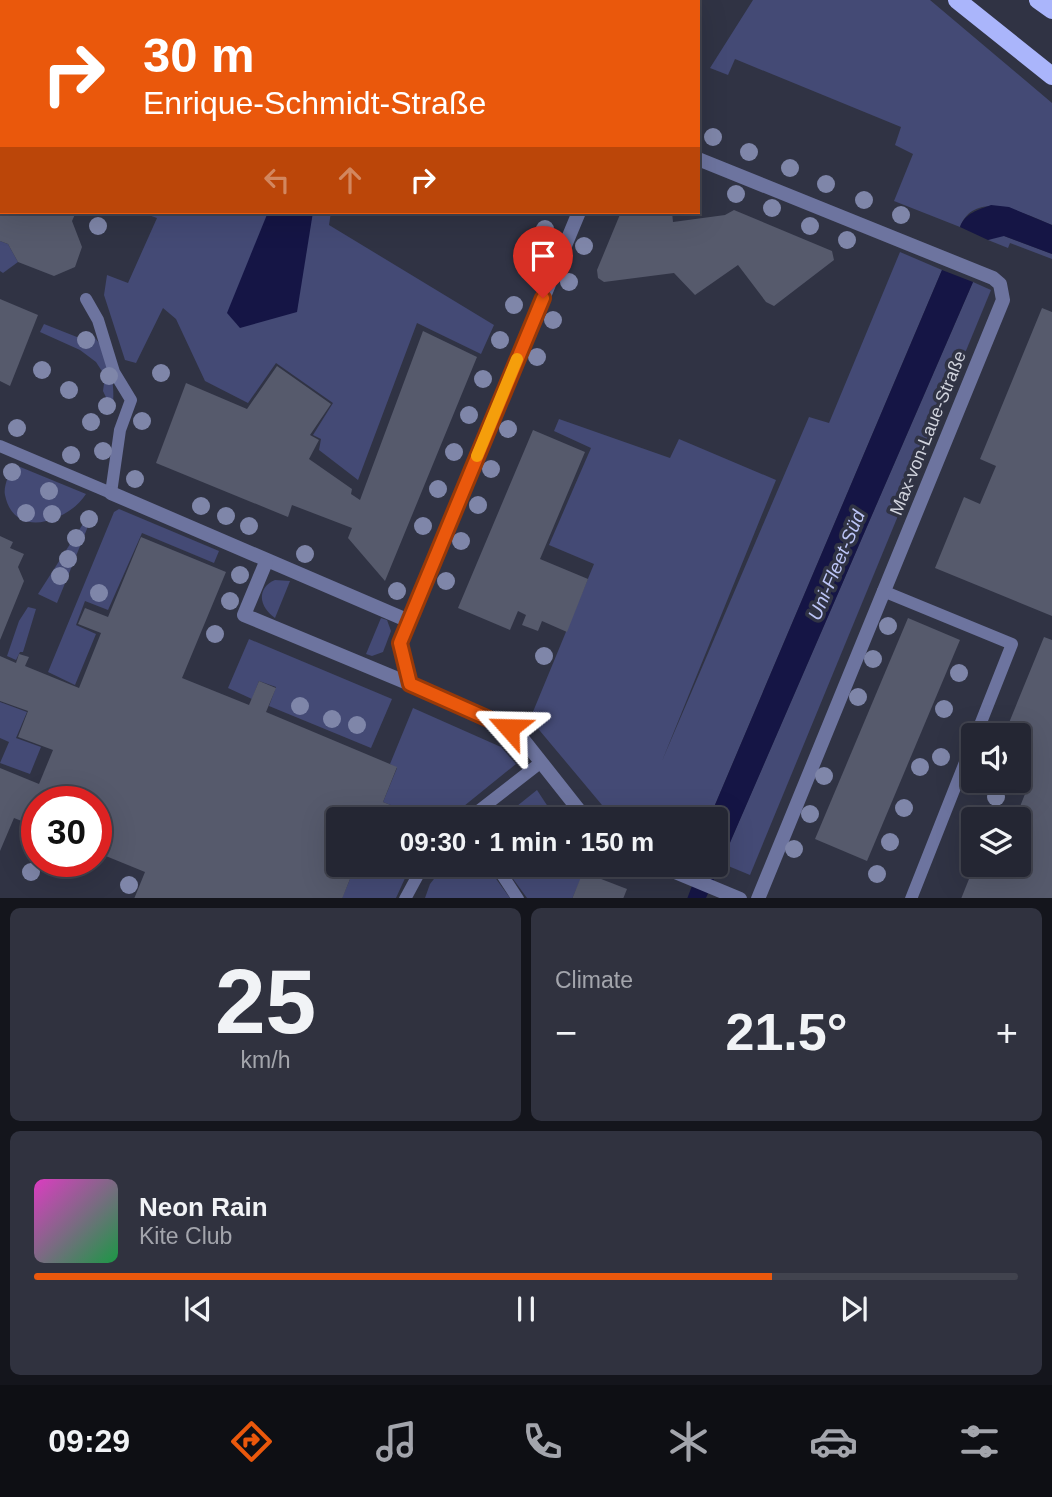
<!DOCTYPE html>
<html lang="en">
<head>
<meta charset="utf-8">
<style>
  :root { --surface:#242633; --page:#30323f; --text:#f1f3f6; --muted:#a3a5ac; --line:#41434e; --accent:#ea580c }
  body { margin:0; font-family:Helvetica,sans-serif; background:var(--page); color:var(--text); height:100vh; display:flex; flex-direction:column; font-size:26px; white-space:nowrap }
  * { box-sizing:border-box; margin:0 }
  p { font-size:23px; color:var(--muted) }
  .icon { flex:none; width:38px; height:38px; fill:none; stroke:currentColor; stroke-width:2; stroke-linecap:round; stroke-linejoin:round }
  .map { position:relative; height:898px; overflow:hidden }
  .panel { display:flex; flex-direction:column; gap:10px; padding:10px; background:#14151c; flex:1 }
  .panel>* { flex:none }
  .top-card { position:absolute; left:0px; top:0px; width:700px; height:214px; box-shadow:0 7px 28px #0002,0 0 0 2px var(--line); background:#ea580c; color:#fff; overflow:hidden }
  .controls { position:absolute; left:961px; top:723px; display:grid; gap:14px }
  .controls a { display:grid; place-items:center; width:70px; height:70px; border-radius:7px; background:var(--surface); box-shadow:0 7px 28px #0002,0 0 0 2px var(--line); font-size:35px }
  .speed { position:absolute; left:21px; top:786px; display:flex; gap:14px; font-size:35px; font-weight:700; text-align:center }
  .speed>* { display:grid; place-content:center; width:91px; height:91px; border-radius:50%; background:var(--surface); box-shadow:0 7px 28px #0002,0 0 0 2px var(--line); line-height:1 }
  .speed .limit { border:10px solid #d22; background:#fff; color:#111 }
  .pin { position:absolute; display:grid; place-items:center; width:60px; height:60px; color:#fff; margin:-72px -30px; border-radius:50% 50% 50% 0; rotate:-45deg; box-shadow:0 0 7px #0007 }
  .pin .icon { rotate:45deg }
  .me { position:absolute; width:77px; margin:-38px; rotate:295deg; stroke-linejoin:round; filter:drop-shadow(0 0 5px #0008) }
  .turn { display:flex; align-items:center; gap:24px; height:147px; padding:0 28px; font-size:32px }
  .turn .icon { width:91px; height:91px; stroke-width:2.5 }
  .turn b { display:block; font-size:49px; line-height:60px }
  .lanes { display:flex; align-items:center; height:66px; padding:0 28px; background:#0003; justify-content:center; gap:35px; direction:ltr }
  .lanes .off { opacity:.35 }
  .big { font-size:52px; font-weight:700; line-height:1.1 }
  .panel .widget { flex:1; display:flex; flex-direction:column; justify-content:center; gap:10px; min-width:0; padding:0 24px; border-radius:10px; background:var(--page) }
  .panel .dial { align-items:center; gap:0 }
  .dial b { font-size:91px; line-height:1 }
  .song { display:flex; align-items:center; gap:21px }
  .cover { width:84px; height:84px; border-radius:10px; background:linear-gradient(135deg,hsl(310 70% 55%),hsl(140 70% 35%)) }
  .played { height:7px; border-radius:4px; background:linear-gradient(90deg,var(--accent) 75%,var(--line) 75%) }
  .keys { display:flex; justify-content:space-around; direction:ltr }
  .heat { display:flex; justify-content:space-between; align-items:center; font-size:38px; direction:ltr }
  .panel .tiles { flex:1; display:grid; gap:10px; grid-template-columns:1fr 1fr }
  .widget:last-child { grid-column:span 2 }
  .trip { position:absolute; left:326px; top:807px; width:402px; height:70px; border-radius:7px; background:var(--surface); box-shadow:0 7px 28px #0002,0 0 0 2px var(--line); font-weight:700; line-height:70px; text-align:center }
  .tab-bar { display:flex; height:112px; justify-content:space-around; align-items:center; background:#0e0f14; color:var(--muted) }
  .tab-bar .icon { width:49px; height:49px }
  .tab-bar .active { color:var(--accent) }
  .tab-bar b { font-size:32px; color:var(--text) }
  .map>svg:first-child { display:block }
</style>
</head>
<body>
<div class="map">
<svg width="1052" height="899" viewBox="0 0 1052 899">
  <rect width="100%" height="100%" fill="#303344"/>
  <g fill="#444a75">
    <path d="M 179,0 L 360,0 L 361,2 L 183,2 Z"/>
    <path d="M 753,0 L 930,0 L 1052,103 L 1052,225 C 1026,214 975,188 960,227 L 894,201 L 913,154 L 895,145 L 901,127 L 735,59 L 728,75 L 710,68 Z"/>
    <path d="M 140,212 L 331,212 L 329,225 L 494,325 L 481,354 L 417,323 L 358,480 L 319,450 L 321,439 L 313,435 L 333,403 L 276,363 L 248,403 L 205,381 L 176,319 L 163,308 L 136,363 L 125,360 L 104,295 L 107,275 L 128,283 L 157,218 Z"/>
    <path d="M 997,236 L 1004,236 L 1052,254 L 1052,259 L 1010,243 L 1008,248 L 988,240 Z"/>
    <path d="M 0,241 L 8,244 L 18,262 L 3,273 L 0,271 Z"/>
    <path d="M 900,252 L 942,270 L 709,819 L 619,819 L 607,811 L 530,719 L 594,564 L 549,545 L 591,448 L 554,431 L 559,419 L 670,458 L 679,439 L 776,480 L 662,761 L 809,417 L 829,423 Z"/>
    <path d="M 973,282 L 991,290 L 750,875 L 721,863 Z"/>
    <path d="M 44,324 L 82,339 L 90,333 C 109,348 117,387 112,410 L 103,391 L 105,376 L 96,362 L 80,350 L 40,332 Z"/>
    <path d="M 13,464 L 86,494 C 69,521 14,541 5,495 C 3,486 10,473 13,464 Z"/>
    <path d="M 119,509 L 219,551 L 214,563 L 142,533 L 108,610 L 85,601 L 76,625 L 96,634 L 75,685 L 48,672 L 114,512 Z"/>
    <path d="M 90,513 L 93,514 L 57,603 L 38,594 Z"/>
    <path d="M 275,580 L 290,581 L 275,618 C 259,607 256,588 275,580 Z"/>
    <path d="M 28,607 L 36,609 L 23,652 L 20,652 L 16,660 L 7,656 L 19,621 Z"/>
    <path d="M 381,618 L 387,620 L 391,631 L 383,652 L 372,656 L 366,654 Z"/>
    <path d="M 249,639 L 392,699 L 371,748 L 269,706 L 276,687 L 259,681 L 252,699 L 228,688 Z"/>
    <path d="M 0,702 L 27,712 L 16,738 L 41,747 L 30,774 L 0,763 L 9,742 L 0,738 Z"/>
    <path d="M 413,708 L 501,747 L 516,764 L 448,819 L 403,819 L 406,811 L 383,802 L 397,768 L 390,764 Z"/>
    <path d="M 537,790 L 556,819 L 501,819 Z"/>
    <path d="M 356,865 L 356,864 L 411,865 L 396,898 L 342,898 Z"/>
    <path d="M 445,865 L 486,865 L 510,898 L 425,898 L 430,884 Z"/>
    <path d="M 503,865 L 587,865 L 572,899 L 527,898 Z"/>
  </g>
  <g fill="#151545">
    <path d="M 991,205 L 1009,207 L 1052,225 L 1052,254 L 1004,236 L 988,240 L 960,227 C 965,213 978,210 991,205 Z"/>
    <path d="M 268,212 L 313,212 L 297,312 L 240,328 L 227,313 Z"/>
    <path d="M 942,270 L 973,282 L 706,898 L 687,899 L 700,865 L 716,864 L 716,819 L 709,819 Z"/>
  </g>
  <g fill="#565a6c">
    <path d="M 734,210 L 832,251 L 834,260 L 774,306 L 766,302 L 738,265 L 695,295 L 674,273 L 604,282 L 598,278 L 597,270 L 621,212 L 672,212 L 673,222 L 725,215 Z"/>
    <path d="M 0,212 L 76,212 L 72,221 L 82,247 L 75,267 L 54,276 L 18,262 L 8,244 L 0,241 Z"/>
    <path d="M 0,299 L 38,315 L 10,386 L 0,381 Z"/>
    <path d="M 1042,308 L 1052,312 L 1052,616 L 935,568 L 964,497 L 980,504 L 996,466 L 980,459 Z"/>
    <path d="M 423,331 L 477,357 L 385,581 L 348,538 L 352,528 L 292,505 L 288,517 L 156,463 L 186,383 L 247,409 L 277,366 L 331,404 L 310,435 L 319,440 L 309,459 L 352,489 L 351,494 L 360,500 Z"/>
    <path d="M 533,430 L 585,452 L 540,559 L 588,579 L 567,632 L 542,621 L 538,631 L 522,625 L 526,615 L 518,611 L 510,630 L 458,608 Z"/>
    <path d="M 0,536 L 13,542 L 10,548 L 24,554 L 18,567 L 24,581 L 0,640 Z"/>
    <path d="M 141,537 L 226,572 L 182,678 L 249,705 L 259,681 L 276,688 L 266,712 L 397,767 L 383,802 L 406,811 L 403,819 L 338,819 L 338,864 L 356,864 L 342,899 L 134,899 L 145,872 L 96,852 L 96,802 L 37,802 L 37,827 L 14,818 L 0,851 L 0,768 L 39,784 L 53,750 L 18,737 L 28,711 L 0,701 L 0,656 L 16,663 L 19,654 L 29,657 L 25,666 L 79,688 L 101,633 L 78,624 L 85,608 L 108,617 Z"/>
    <path d="M 908,618 L 960,640 L 867,861 L 815,839 Z"/>
    <path d="M 1044,637 L 1052,640 L 1052,899 L 961,899 L 975,864 L 1018,864 L 1018,819 L 1015,819 L 1029,784 L 1018,780 L 1018,735 L 1004,735 Z"/>
    <path d="M 583,872 L 627,889 L 623,899 L 572,899 Z"/>
  </g>
  <g fill="none" stroke-linecap="round" stroke-linejoin="round">
    <g stroke="#6d749f" stroke-width="12">
      <path d="M 365,0 L 369,2"/>
      <path d="M 668,2 L 668,0"/>
      <path d="M 0,446 L 111,493 L 120,430 L 131,400 L 114,372 L 98,320 L 86,299"/>
      <path d="M 883,591 L 1012,644 L 976,735"/>
      <path d="M 468,819 L 540,763"/>
      <path d="M 495,864 L 518,899"/>
      <path d="M 405,899 L 424,864"/>
      <path d="M 911,899 L 973,742"/>
    </g>
    <g stroke="#6d749f" stroke-width="14">
      <path d="M 698,159 L 993,278 L 1000,284 L 1003,300 L 758,899"/>
      <path d="M 579,212 L 400,643 L 410,684 L 509,728 L 522,738 L 586,819"/>
      <path d="M 111,493 L 409,621"/>
      <path d="M 266,562 L 244,615 L 410,684"/>
      <path d="M 656,864 L 740,899"/>
    </g>
    <g stroke="#aab5fb" stroke-width="18">
      <path d="M 957,0 L 1052,76"/>
      <path d="M 1038,0 L 1052,10"/>
    </g>
  </g>
  <g fill="#7f86a9">
    <circle cx="713" cy="137" r="9"/>
    <circle cx="749" cy="152" r="9"/>
    <circle cx="790" cy="168" r="9"/>
    <circle cx="826" cy="184" r="9"/>
    <circle cx="736" cy="194" r="9"/>
    <circle cx="864" cy="200" r="9"/>
    <circle cx="772" cy="208" r="9"/>
    <circle cx="901" cy="215" r="9"/>
    <circle cx="98" cy="226" r="9"/>
    <circle cx="810" cy="226" r="9"/>
    <circle cx="545" cy="229" r="9"/>
    <circle cx="847" cy="240" r="9"/>
    <circle cx="584" cy="246" r="9"/>
    <circle cx="531" cy="265" r="9"/>
    <circle cx="569" cy="282" r="9"/>
    <circle cx="514" cy="305" r="9"/>
    <circle cx="553" cy="320" r="9"/>
    <circle cx="86" cy="340" r="9"/>
    <circle cx="500" cy="340" r="9"/>
    <circle cx="537" cy="357" r="9"/>
    <circle cx="42" cy="370" r="9"/>
    <circle cx="161" cy="373" r="9"/>
    <circle cx="109" cy="376" r="9"/>
    <circle cx="483" cy="379" r="9"/>
    <circle cx="69" cy="390" r="9"/>
    <circle cx="107" cy="406" r="9"/>
    <circle cx="469" cy="415" r="9"/>
    <circle cx="142" cy="421" r="9"/>
    <circle cx="91" cy="422" r="9"/>
    <circle cx="17" cy="428" r="9"/>
    <circle cx="508" cy="429" r="9"/>
    <circle cx="103" cy="451" r="9"/>
    <circle cx="454" cy="452" r="9"/>
    <circle cx="71" cy="455" r="9"/>
    <circle cx="491" cy="469" r="9"/>
    <circle cx="12" cy="472" r="9"/>
    <circle cx="135" cy="479" r="9"/>
    <circle cx="438" cy="489" r="9"/>
    <circle cx="49" cy="491" r="9"/>
    <circle cx="478" cy="505" r="9"/>
    <circle cx="201" cy="506" r="9"/>
    <circle cx="26" cy="513" r="9"/>
    <circle cx="52" cy="514" r="9"/>
    <circle cx="226" cy="516" r="9"/>
    <circle cx="89" cy="519" r="9"/>
    <circle cx="249" cy="526" r="9"/>
    <circle cx="423" cy="526" r="9"/>
    <circle cx="76" cy="538" r="9"/>
    <circle cx="461" cy="541" r="9"/>
    <circle cx="305" cy="554" r="9"/>
    <circle cx="68" cy="559" r="9"/>
    <circle cx="240" cy="575" r="9"/>
    <circle cx="60" cy="576" r="9"/>
    <circle cx="446" cy="581" r="9"/>
    <circle cx="397" cy="591" r="9"/>
    <circle cx="99" cy="593" r="9"/>
    <circle cx="230" cy="601" r="9"/>
    <circle cx="888" cy="626" r="9"/>
    <circle cx="215" cy="634" r="9"/>
    <circle cx="544" cy="656" r="9"/>
    <circle cx="873" cy="659" r="9"/>
    <circle cx="959" cy="673" r="9"/>
    <circle cx="858" cy="697" r="9"/>
    <circle cx="300" cy="706" r="9"/>
    <circle cx="944" cy="709" r="9"/>
    <circle cx="332" cy="719" r="9"/>
    <circle cx="357" cy="725" r="9"/>
    <circle cx="941" cy="757" r="9"/>
    <circle cx="920" cy="767" r="9"/>
    <circle cx="824" cy="776" r="9"/>
    <circle cx="996" cy="797" r="9"/>
    <circle cx="904" cy="808" r="9"/>
    <circle cx="810" cy="814" r="9"/>
    <circle cx="890" cy="842" r="9"/>
    <circle cx="794" cy="849" r="9"/>
    <circle cx="31" cy="872" r="9"/>
    <circle cx="877" cy="874" r="9"/>
    <circle cx="129" cy="885" r="9"/>
  </g>
  <g fill="none" stroke-linecap="round" stroke-linejoin="round">
    <defs>
      <path id="route" d="M 509,728 L 410,684 L 400,643 L 543,298"/>
    </defs>
    <use href="#route" stroke="#983908" stroke-width="18"/>
    <use href="#route" stroke="#ea580c" stroke-width="12"/>
    <path stroke="#f59e0b" stroke-width="12" d="M 477,456 L 517,359"/>
  </g>
  <g text-anchor="middle" stroke-width="7" stroke-linejoin="round" paint-order="stroke">
    <g font-size="18" fill="#d0d3dd" stroke="#303344">
      <text transform="translate(928 433) rotate(-68)" y="6">Max-von-Laue-Straße</text>
    </g>
    <g font-size="19" font-style="italic" fill="#bcc5f7" stroke="#303344">
      <text transform="translate(836 565) rotate(-67)" y="7">Uni-Fleet-Süd</text>
    </g>
  </g>
</svg>
<div class="controls">
<a><svg class="icon" aria-label="sound" viewBox="0 0 24 24"><path d="M4 9h4l5-4v14l-5-4H4zM17 9q2 3 0 6"/></svg></a>
<a><svg class="icon" aria-label="layers" viewBox="0 0 24 24"><path d="M12 4l9 5-9 5-9-5zM3 14l9 5 9-5"/></svg></a>
</div>
<div class="speed"><div class="limit">30</div></div>
<div class="pin" style="left:543px;top:298px;background:#d93025"><svg class="icon" aria-label="arrive" viewBox="0 0 24 24"><path d="M6 21V4h12l-3 4 3 4H6"/></svg></div>
<svg class="me" style="left:509px;top:728px" viewBox="-20 -20 40 40"><path d="M0-17L14 15 0 8-14 15z" fill="#ea580c" stroke="#fff" stroke-width="4"/></svg>
<div class="trip">09:30 · 1 min · 150 m</div>
<div class="top-card">
<div class="turn"><svg class="icon" aria-label="right" viewBox="0 0 24 24"><path d="M7 20v-9h11M14 6l5 5-5 5"/></svg><div><b>30 m</b>Enrique-Schmidt-Straße</div></div>
<div class="lanes"><svg class="icon off" aria-label="left" viewBox="0 0 24 24"><path d="M17 20v-9H6M10 6l-5 5 5 5"/></svg><svg class="icon off" aria-label="ahead" viewBox="0 0 24 24"><path d="M12 20V5M6 11l6-6 6 6"/></svg><svg class="icon" aria-label="right" viewBox="0 0 24 24"><path d="M7 20v-9h11M14 6l5 5-5 5"/></svg></div>
</div>
</div>
<section class="panel">
<div class="tiles">
<div class="widget dial"><b>25</b><p>km/h</p></div>
<div class="widget"><p>Climate</p>
<div class="heat"><a>−</a><b class="big">21.5°</b><a>+</a></div>
</div>
<div class="widget">
<div class="song"><i class="cover"></i><div><b>Neon Rain</b><p>Kite Club</p></div></div>
<div class="played"></div>
<div class="keys"><svg class="icon" aria-label="previous" viewBox="0 0 24 24"><path d="M18 5L8 12l10 7zM5 5v14"/></svg><svg class="icon" aria-label="pause" viewBox="0 0 24 24"><path d="M8 5v14M16 5v14"/></svg><svg class="icon" aria-label="next" viewBox="0 0 24 24"><path d="M6 5l10 7-10 7zM19 5v14"/></svg></div>
</div>
</div>
</section>
<nav class="tab-bar">
<b>09:29</b>
<svg class="icon active" aria-label="directions" viewBox="0 0 24 24"><path d="M12 3l9 9-9 9-9-9zM9 14v-3h6M13 9l2 2-2 2"/></svg>
<svg class="icon" aria-label="music" viewBox="0 0 24 24"><path d="M9 18V5l10-2v13"/><circle cx="6" cy="18" r="3"/><circle cx="16" cy="16" r="3"/></svg>
<svg class="icon" aria-label="phone" viewBox="0 0 24 24"><path d="M5 4h4l2 5-3 2q2 4 5 5l2-3 5 2v4C11 20 4 13 5 4z"/></svg>
<svg class="icon" aria-label="climate" viewBox="0 0 24 24"><path d="M12 3v18M4 7l16 10M4 17L20 7"/></svg>
<svg class="icon" aria-label="car" viewBox="0 0 24 24"><path d="M5 17H2v-5l4-1 3-4h7l3 4 3 1v5h-3M9 17h6M6 11h13"/><circle cx="7" cy="17" r="2"/><circle cx="17" cy="17" r="2"/></svg>
<svg class="icon" aria-label="filters" viewBox="0 0 24 24"><path d="M4 7h16M4 17h16"/><circle cx="9" cy="7" r="2"/><circle cx="15" cy="17" r="2"/></svg>
</nav>
</body>
</html>
